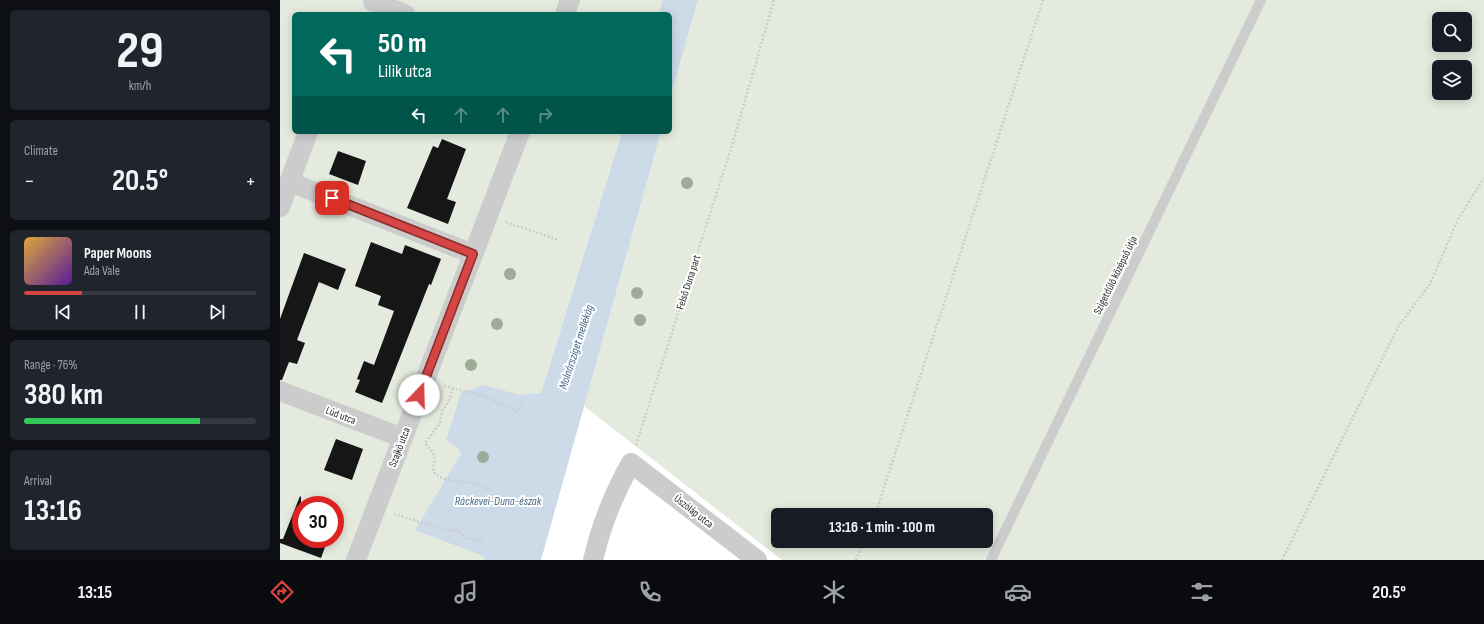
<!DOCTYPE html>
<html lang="en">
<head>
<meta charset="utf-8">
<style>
  :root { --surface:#171b24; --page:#20242c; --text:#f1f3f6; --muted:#9ea1a6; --line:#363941; --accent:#d44543 }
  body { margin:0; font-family:"Sofia Sans Condensed",sans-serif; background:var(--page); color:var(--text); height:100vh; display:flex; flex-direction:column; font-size:15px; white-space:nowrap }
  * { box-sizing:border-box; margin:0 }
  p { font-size:13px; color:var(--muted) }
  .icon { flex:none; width:22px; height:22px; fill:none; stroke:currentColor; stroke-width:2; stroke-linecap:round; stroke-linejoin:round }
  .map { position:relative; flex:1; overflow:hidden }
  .sheet { display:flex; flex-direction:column; gap:10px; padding:10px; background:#0d0f14; width:280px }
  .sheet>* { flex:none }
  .top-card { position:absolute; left:12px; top:12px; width:380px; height:122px; border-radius:6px; box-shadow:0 2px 10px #0003; background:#00695c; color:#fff; overflow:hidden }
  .controls { position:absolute; left:1152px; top:12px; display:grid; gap:8px }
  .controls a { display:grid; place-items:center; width:40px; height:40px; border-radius:6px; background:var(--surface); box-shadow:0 2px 10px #0003; font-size:20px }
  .speed { position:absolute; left:12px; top:496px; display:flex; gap:8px; font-size:20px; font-weight:700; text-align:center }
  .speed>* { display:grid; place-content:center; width:52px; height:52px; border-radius:50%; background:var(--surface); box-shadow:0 2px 10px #0003; line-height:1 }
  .speed .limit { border:6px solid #d22; background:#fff; color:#111 }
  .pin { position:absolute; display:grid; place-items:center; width:34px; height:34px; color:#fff; margin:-17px; border-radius:8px; box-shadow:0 2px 6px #0006 }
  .me { position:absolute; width:44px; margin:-22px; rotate:21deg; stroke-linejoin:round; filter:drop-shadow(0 0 3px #0008) }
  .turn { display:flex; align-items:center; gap:14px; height:84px; padding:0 20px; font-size:18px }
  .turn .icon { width:52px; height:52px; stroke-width:2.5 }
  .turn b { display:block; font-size:28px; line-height:34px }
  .lanes { display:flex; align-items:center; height:38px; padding:0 20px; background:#0003; justify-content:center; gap:20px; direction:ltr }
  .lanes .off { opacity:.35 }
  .big { font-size:30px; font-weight:700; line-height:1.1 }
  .sheet .card { flex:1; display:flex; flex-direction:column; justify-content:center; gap:6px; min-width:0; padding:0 14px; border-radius:6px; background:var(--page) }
  .sheet .dial { align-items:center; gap:0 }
  .dial b { font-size:52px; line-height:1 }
  .song { display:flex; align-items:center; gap:12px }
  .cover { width:48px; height:48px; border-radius:6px; background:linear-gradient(135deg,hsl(40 70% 55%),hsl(270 70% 35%)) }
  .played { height:4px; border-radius:2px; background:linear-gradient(90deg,var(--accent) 25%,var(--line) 25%) }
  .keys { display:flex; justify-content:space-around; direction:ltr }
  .heat { display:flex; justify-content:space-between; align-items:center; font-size:22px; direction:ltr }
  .charge { height:6px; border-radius:3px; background:linear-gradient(90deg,#34c759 76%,var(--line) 0) }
  .trip { position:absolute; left:491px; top:508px; width:222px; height:40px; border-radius:6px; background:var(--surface); box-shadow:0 2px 10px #0003; font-weight:700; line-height:40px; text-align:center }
  .menu { display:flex; height:64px; justify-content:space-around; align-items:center; background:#090b0e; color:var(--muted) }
  .menu .icon { width:28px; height:28px }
  .menu .current { color:var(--accent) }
  .menu b { font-size:18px; color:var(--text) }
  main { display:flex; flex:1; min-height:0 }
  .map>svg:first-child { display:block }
</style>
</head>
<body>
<main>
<section class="sheet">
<div class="card dial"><b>29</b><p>km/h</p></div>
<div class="card"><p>Climate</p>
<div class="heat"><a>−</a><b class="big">20.5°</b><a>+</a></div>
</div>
<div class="card">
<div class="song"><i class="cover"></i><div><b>Paper Moons</b><p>Ada Vale</p></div></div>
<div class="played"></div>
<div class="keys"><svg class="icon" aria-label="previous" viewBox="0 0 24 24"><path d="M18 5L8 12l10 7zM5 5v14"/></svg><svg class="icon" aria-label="pause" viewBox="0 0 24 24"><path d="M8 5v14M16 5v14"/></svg><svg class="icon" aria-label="next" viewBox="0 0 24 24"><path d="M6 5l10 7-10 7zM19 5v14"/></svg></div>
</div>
<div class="card"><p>Range · 76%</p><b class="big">380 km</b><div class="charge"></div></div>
<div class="card"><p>Arrival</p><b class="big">13:16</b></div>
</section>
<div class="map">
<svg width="1204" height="560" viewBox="0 0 1204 560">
  <rect width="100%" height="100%" fill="#fff"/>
  <g fill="#e4ebde" fill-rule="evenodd">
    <path d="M 0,0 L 383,0 L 378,14 L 14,14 L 14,132 L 342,132 L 261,393 L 203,556 L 204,560 L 0,560 ZM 21,505 L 55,505 L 55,539 L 21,539 Z"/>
    <path d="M 418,0 L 1204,0 L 1204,560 L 502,560 L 304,406 L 381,132 L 390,132 L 390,99 ZM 1159,19 L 1185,19 L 1185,45 L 1159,45 ZM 1159,67 L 1185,67 L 1185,93 L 1159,93 ZM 498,515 L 706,515 L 706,541 L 498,541 Z"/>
  </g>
  <g fill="#cddbe9">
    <path d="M 383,0 L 418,0 L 390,99 L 390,14 L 378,14 Z"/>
    <path d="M 342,132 L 381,132 L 261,560 L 204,560 L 203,556 L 135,530 L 181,454 L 177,447 L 166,440 L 181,393 L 203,385 L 240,395 L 261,393 Z"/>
  </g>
  <g fill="#161616">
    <path d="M 162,139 L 186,149 L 167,199 L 176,202 L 168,224 L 127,208 L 153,146 L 158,148 Z"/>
    <path d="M 58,151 L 86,161 L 78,185 L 49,174 Z"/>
    <path d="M 91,242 L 122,254 L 125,245 L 161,259 L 151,285 L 149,284 L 102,403 L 75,392 L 80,380 L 77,379 L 84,361 L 94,365 L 114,311 L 98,305 L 101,296 L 75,286 Z"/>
    <path d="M 24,253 L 66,269 L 58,290 L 39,282 L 17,340 L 25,343 L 17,364 L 9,362 L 2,380 L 0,380 L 0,319 Z"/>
    <path d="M 56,439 L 83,449 L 72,480 L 44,470 Z"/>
    <path d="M 20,496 L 21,497 L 21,539 L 48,539 L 41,558 L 0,543 L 0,539 L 3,539 Z"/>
  </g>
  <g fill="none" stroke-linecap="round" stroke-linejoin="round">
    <g stroke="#ccc" stroke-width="2.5" stroke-dasharray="2 2" stroke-linecap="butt">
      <path d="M 226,222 L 278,240"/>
      <path d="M 164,386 L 204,396 L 238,411 L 242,403"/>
      <path d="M 173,388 L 168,403 L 162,411 L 160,423 L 145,443 L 155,456 L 153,471 C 163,484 182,480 197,484 C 201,485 205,488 209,490"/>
      <path d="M 356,445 L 453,142 L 494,0"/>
      <path d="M 114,514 L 169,531 L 177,530 L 185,538 L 202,542"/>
      <path d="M 595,515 L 763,0"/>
      <path d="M 576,560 L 584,541"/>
      <path d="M 1002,560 L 1118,327 L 1150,284 L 1178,219 L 1204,178"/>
    </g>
    <path stroke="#ccc" stroke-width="10" d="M 711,560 L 981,0"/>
    <g stroke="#ccc" stroke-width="20">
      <path d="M 93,2 L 125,14"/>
      <path d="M 285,14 L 290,0"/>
      <path d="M 10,182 L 193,254"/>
      <path d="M 0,207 L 28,132"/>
      <path d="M 0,391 L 123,438"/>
      <path d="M 76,560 L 240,132"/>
      <path d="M 313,560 C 321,526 334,493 351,463 L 477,560"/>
    </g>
  </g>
  <g fill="#9eab96">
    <circle cx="407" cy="183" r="6"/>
    <circle cx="230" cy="274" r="6"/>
    <circle cx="357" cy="293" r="6"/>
    <circle cx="360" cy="320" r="6"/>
    <circle cx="217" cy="324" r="6"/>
    <circle cx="191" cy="365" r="6"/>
    <circle cx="203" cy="457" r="6"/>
  </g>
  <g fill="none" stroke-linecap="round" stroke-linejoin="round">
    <defs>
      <path id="route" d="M 52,198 L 193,254 L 139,395"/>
    </defs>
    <use href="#route" stroke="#8a2d2c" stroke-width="10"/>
    <use href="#route" stroke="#d44543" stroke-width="7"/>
  </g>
  <g text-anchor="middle" stroke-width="4" stroke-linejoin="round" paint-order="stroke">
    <g font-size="11" fill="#2f2f2f" stroke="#fff">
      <text transform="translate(835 275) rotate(-64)" y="4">Szigetdűlő középső útja</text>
      <text transform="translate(408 282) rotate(-72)" y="4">Felső Duna part</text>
      <text transform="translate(61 415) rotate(21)" y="4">Lúd utca</text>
      <text transform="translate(119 447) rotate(-69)" y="4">Szajkó utca</text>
      <text transform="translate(414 511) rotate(38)" y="4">Úszóláp utca</text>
    </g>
    <g font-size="12" font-style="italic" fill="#456989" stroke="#fff">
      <text transform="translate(296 347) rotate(-72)" y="4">Molnársziget mellékág</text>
      <text x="218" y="505">Ráckevei-Duna-észak</text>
    </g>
  </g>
</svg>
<div class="controls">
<a><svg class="icon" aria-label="search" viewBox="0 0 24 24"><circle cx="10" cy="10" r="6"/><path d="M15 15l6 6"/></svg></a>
<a><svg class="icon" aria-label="layers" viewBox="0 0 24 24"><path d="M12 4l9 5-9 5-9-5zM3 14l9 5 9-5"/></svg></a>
</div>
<div class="speed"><div class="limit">30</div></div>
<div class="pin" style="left:52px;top:198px;background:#d93025"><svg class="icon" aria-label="arrive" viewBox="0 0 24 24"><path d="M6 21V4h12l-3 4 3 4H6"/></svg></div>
<svg class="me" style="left:139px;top:395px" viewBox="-20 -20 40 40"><circle r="19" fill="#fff"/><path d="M0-13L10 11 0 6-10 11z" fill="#d44543"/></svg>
<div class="trip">13:16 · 1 min · 100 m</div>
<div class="top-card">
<div class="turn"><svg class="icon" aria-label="left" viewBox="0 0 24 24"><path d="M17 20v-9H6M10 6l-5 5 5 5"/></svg><div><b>50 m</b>Lilik utca</div></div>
<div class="lanes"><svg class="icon" aria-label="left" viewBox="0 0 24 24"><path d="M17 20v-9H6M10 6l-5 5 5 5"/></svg><svg class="icon off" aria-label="ahead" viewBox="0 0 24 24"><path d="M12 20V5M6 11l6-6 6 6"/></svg><svg class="icon off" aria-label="ahead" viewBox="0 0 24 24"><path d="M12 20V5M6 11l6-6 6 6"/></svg><svg class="icon off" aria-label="right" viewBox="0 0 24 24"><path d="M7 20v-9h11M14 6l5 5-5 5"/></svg></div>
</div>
</div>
</main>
<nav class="menu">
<b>13:15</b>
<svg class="icon current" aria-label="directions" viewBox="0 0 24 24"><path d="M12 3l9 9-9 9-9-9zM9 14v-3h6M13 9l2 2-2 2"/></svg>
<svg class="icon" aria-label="music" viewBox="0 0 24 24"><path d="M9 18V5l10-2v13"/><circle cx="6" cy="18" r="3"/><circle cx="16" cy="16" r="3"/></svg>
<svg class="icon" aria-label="phone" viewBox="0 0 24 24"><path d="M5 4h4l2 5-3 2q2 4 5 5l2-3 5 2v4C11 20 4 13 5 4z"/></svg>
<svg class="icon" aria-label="climate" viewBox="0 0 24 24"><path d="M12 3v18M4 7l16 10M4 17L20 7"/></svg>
<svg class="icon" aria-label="car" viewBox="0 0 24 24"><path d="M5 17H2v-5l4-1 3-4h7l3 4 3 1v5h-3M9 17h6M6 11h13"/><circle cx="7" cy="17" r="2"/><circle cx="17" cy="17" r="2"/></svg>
<svg class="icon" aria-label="filters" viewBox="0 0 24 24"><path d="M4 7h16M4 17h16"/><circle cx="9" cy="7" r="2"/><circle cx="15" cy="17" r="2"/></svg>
<b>20.5°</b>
</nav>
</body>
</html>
